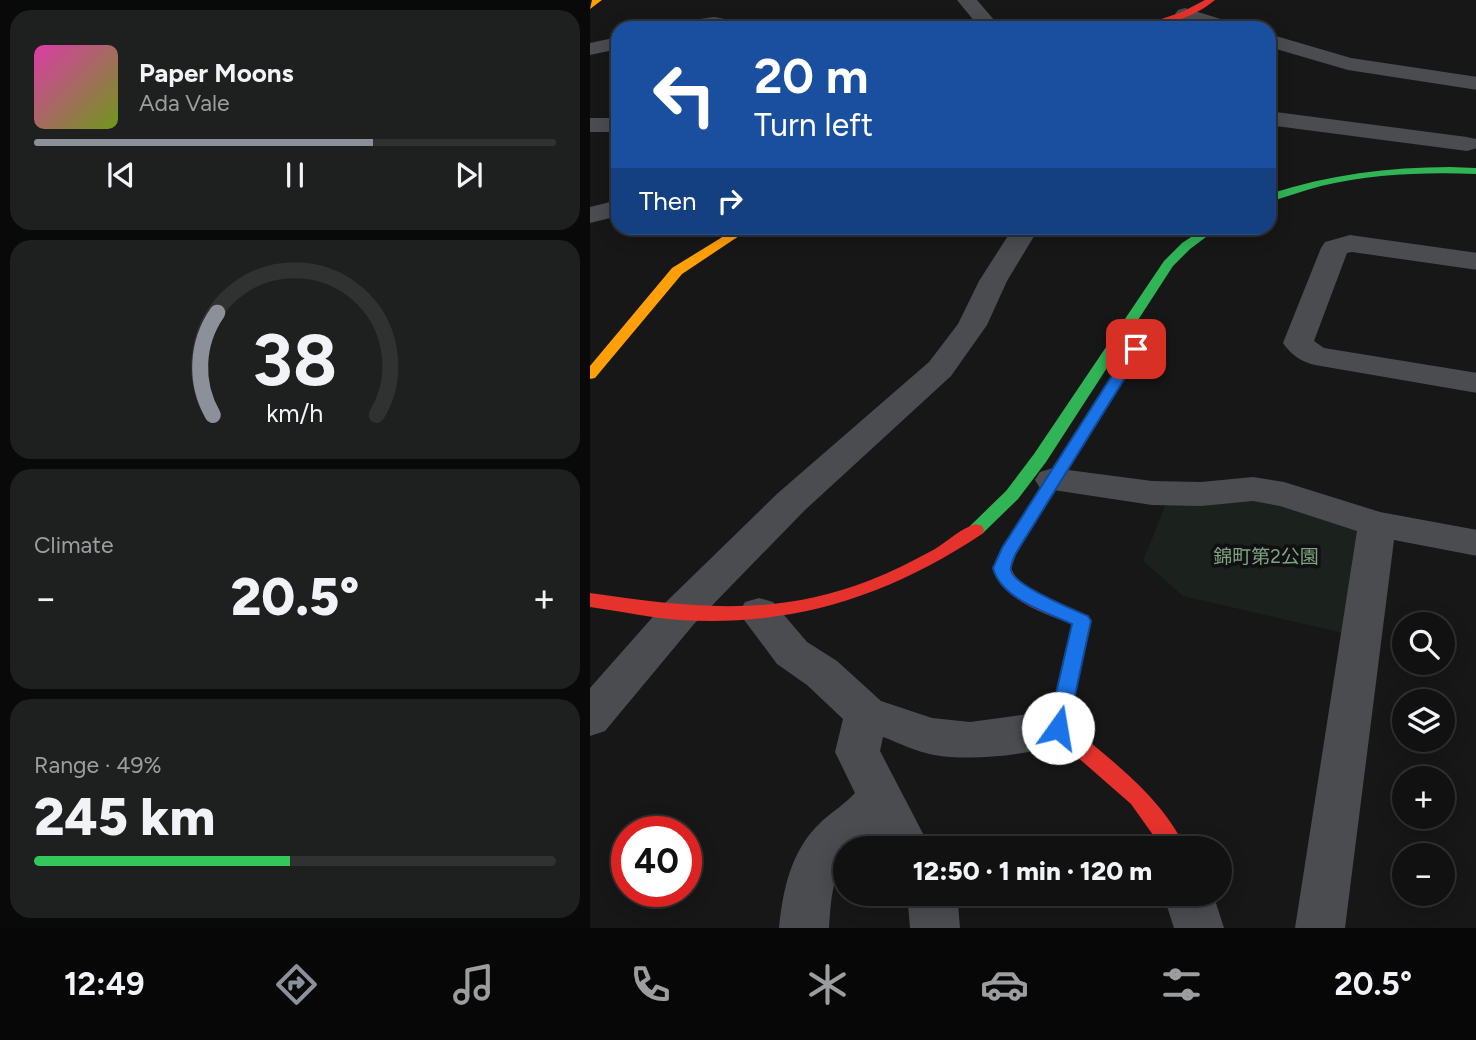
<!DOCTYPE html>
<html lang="en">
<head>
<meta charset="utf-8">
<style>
  :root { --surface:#111; --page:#1e1f1f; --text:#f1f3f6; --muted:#9c9d9f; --line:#303131; --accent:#8c9099 }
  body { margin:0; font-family:Figtree,"Noto Sans JP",sans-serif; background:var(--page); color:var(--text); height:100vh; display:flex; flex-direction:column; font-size:26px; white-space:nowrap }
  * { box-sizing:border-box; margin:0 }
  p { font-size:23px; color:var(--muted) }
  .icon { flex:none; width:38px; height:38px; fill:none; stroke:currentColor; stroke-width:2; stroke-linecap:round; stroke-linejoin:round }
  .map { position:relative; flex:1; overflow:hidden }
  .details { display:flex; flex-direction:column; gap:10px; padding:10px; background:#090909; width:590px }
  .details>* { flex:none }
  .guide { position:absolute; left:21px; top:21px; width:665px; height:214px; border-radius:21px; box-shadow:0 4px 18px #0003,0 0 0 2px var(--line); background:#1a4fa0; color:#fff; overflow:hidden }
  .controls { position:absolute; left:802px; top:612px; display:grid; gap:14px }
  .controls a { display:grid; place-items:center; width:63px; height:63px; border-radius:50%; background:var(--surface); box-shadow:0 4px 18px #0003,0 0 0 2px var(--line); font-size:35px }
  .speed { position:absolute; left:21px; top:816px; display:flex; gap:14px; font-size:35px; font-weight:700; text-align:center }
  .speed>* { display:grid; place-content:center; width:91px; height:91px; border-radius:50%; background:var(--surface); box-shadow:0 4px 18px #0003,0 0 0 2px var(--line); line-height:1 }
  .speed .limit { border:10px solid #d22; background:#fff; color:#111 }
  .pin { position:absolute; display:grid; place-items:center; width:60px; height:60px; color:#fff; margin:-30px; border-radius:14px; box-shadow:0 4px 10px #0006 }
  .me { position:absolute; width:77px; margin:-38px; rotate:13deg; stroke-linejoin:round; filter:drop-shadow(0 0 5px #0008) }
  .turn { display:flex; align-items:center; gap:24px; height:147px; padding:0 28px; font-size:32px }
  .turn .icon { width:91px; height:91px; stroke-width:2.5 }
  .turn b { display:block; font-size:49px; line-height:60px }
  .then { display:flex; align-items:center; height:66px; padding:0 28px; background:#0003; gap:14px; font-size:26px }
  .big { font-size:52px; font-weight:800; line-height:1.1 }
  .details .card { flex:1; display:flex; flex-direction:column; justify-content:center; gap:10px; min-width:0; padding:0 24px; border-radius:21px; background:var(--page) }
  .details .dial { align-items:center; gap:0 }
  .dial svg { height:182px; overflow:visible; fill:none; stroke:var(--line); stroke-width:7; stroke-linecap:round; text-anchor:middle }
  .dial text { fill:var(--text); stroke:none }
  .song { display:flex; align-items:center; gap:21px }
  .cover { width:84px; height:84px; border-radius:10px; background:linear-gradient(135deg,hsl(320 70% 55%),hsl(80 70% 35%)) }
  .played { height:7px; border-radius:4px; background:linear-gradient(90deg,var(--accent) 65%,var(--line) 65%) }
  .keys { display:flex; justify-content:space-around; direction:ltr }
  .heat { display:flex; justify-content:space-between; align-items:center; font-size:38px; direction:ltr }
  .charge { height:10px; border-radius:5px; background:linear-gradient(90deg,#34c759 49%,var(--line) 0) }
  .trip { position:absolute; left:243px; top:836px; width:399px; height:70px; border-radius:35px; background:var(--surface); box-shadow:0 4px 18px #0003,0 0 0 2px var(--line); font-weight:800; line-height:70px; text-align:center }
  .tab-bar { display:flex; height:112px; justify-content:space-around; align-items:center; background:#070707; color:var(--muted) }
  .tab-bar .icon { width:49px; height:49px }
  .tab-bar .active { color:var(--accent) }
  .tab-bar b { font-size:32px; color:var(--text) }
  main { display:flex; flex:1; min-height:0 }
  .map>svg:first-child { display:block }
</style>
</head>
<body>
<main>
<section class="details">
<div class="card">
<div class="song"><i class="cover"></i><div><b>Paper Moons</b><p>Ada Vale</p></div></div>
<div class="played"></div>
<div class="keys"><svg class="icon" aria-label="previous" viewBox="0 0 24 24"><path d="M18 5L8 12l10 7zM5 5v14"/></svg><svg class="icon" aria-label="pause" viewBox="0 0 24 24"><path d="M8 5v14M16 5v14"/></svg><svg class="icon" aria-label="next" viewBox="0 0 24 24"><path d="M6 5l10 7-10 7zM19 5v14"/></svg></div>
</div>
<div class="card dial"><svg viewBox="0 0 100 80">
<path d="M14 69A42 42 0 1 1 86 69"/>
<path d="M14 69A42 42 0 0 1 16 24" stroke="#8c9099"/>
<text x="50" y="56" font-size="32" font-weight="700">38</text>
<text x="50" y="72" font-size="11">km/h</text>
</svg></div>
<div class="card"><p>Climate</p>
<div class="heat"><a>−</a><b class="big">20.5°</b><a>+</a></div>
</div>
<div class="card"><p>Range · 49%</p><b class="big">245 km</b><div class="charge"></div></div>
</section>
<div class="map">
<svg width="887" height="928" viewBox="0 0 887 928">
  <rect width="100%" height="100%" fill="#171717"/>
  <path fill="#1b211c" d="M 678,497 L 764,525 L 774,534 L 753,633 L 593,596 L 553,561 L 576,504 Z"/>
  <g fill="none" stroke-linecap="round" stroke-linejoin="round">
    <g fill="#4b4c50" fill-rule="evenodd">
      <path d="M 367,0 L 387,0 L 411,28 L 390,28 Z"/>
      <path d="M 595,8 L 647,24 L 650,28 L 619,28 L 588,18 L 585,14 L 588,10 Z"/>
      <path d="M 124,17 L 162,24 L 165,28 L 72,28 L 75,24 Z"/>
      <path d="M 679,34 L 761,58 L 887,77 L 887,90 L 758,70 L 679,47 Z"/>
      <path d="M 28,37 L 28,49 L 0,55 L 0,43 Z"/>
      <path d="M 679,111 L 877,137 L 886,139 L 887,148 L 877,151 L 679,125 Z"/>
      <rect x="0" y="118" width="28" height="14"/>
      <path d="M 28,200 L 28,216 L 0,223 L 0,207 Z"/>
      <path d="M 423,228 L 449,228 L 417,281 L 397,325 L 361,376 L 214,511 L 104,624 L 15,731 L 0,736 L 0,688 L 76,602 L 188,493 L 339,362 L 368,324 L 389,281 Z"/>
      <path d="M 760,235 L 887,253 L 887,270 L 762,252 L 757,253 L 724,341 L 734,348 L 887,373 L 887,393 L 725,365 C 712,362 701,355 693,343 L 731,248 L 735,242 Z"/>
      <path d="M 463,468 L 562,481 L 611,482 L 663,477 L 694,482 L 790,512 L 887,530 L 887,556 L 804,540 L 755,928 L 705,928 L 767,531 L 690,506 L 663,501 L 611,506 L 562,505 L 450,488 L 445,480 L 450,472 Z"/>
      <path d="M 169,598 L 183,602 L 217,642 L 247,661 L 291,701 L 342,718 L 380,722 L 468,710 L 484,715 L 490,728 L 484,741 C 444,754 385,762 344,755 C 327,752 309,743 293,737 L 290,751 L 341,849 L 292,849 L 285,835 L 269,849 L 256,849 C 256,863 249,868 245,881 C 241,896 240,912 239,928 L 189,928 C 193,889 201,850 231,822 C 242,812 255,804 265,793 L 245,752 L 253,719 L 217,685 L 187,664 L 149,613 L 155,602 Z"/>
      <path d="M 314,894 L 364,894 L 368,904 L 370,928 L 320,928 L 318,904 Z"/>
      <path d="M 573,894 L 623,894 L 634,928 L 584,928 Z"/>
    </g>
    <g fill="#30b455" fill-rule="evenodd">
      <path d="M 860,167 L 887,168 L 887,174 C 834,172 782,174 731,186 C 713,191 696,197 679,202 L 679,194 C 738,175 798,167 860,167 Z"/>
      <path d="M 615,228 L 628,228 L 600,249 L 583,266 L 456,462 L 428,499 L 392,534 L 380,534 L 378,530 L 380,526 L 416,491 L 444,454 L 574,261 L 592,243 Z"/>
    </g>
    <g fill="#ff9f0a" fill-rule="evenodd">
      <path d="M 2,0 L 12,0 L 0,9 Z"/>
      <path d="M 147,228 L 161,228 L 92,274 L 5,378 L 0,379 L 0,366 L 82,268 Z"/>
    </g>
    <g fill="#e5322d" fill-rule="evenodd">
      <path d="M 615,0 L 625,0 C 605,17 572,28 545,28 L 592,12 Z"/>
      <path d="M 480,449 L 488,454 L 426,554 L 421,568 C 429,592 476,607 498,616 L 501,621 L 479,725 C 522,761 571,796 596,849 L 573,849 L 541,804 L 461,734 L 458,728 L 482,624 C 453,613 414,601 403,568 L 412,549 L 474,450 Z"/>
      <path d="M 386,524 L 392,526 L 394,530 L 392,534 C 299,596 203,627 90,620 C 60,618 30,611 0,607 L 0,593 C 98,607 182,618 278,581 C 301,572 323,561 345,549 C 358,541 371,528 386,524 Z"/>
    </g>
  </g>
  <path fill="#1a73e8" stroke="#114b97" stroke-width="2" d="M 546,345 L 553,349 L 426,553 C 424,558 420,565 421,570 C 422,585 484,610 498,616 L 501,621 L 478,728 L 475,734 L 468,736 L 461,734 L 458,728 L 482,624 C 456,612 411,599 403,568 L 412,548 L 539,349 Z"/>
  <g text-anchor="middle" stroke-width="7" stroke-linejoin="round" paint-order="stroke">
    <g font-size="19" fill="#7fa381" stroke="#111113">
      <text x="676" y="563">錦町第2公園</text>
    </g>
  </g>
</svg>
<div class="controls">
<a><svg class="icon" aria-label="search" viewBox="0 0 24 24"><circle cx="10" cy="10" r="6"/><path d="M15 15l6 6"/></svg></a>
<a><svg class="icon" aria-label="layers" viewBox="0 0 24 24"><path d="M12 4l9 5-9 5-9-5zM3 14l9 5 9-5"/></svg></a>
<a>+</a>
<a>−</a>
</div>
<div class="speed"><div class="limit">40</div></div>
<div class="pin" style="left:546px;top:349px;background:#d93025"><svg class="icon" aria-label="arrive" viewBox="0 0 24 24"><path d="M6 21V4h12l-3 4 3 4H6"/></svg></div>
<svg class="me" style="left:468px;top:728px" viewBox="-20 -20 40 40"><circle r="19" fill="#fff"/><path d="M0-13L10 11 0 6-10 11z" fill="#1a73e8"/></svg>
<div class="trip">12:50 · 1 min · 120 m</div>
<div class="guide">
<div class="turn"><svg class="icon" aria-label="left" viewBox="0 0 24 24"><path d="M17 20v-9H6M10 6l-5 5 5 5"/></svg><div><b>20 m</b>Turn left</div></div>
<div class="then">Then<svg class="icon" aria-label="right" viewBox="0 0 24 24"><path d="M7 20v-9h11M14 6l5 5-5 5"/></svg></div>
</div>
</div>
</main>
<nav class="tab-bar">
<b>12:49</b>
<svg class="icon active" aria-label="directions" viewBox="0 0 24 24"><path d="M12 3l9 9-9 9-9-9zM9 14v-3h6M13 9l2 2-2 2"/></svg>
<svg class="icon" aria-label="music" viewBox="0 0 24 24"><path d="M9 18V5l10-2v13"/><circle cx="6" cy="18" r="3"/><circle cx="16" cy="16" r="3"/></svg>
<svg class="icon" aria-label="phone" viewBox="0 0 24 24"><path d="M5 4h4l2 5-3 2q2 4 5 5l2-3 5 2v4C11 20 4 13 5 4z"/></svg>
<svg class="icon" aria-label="climate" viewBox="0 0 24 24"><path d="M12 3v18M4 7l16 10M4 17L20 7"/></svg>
<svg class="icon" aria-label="car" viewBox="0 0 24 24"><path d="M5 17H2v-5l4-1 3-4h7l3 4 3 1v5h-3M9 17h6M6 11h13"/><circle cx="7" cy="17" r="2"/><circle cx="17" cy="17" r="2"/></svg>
<svg class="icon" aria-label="filters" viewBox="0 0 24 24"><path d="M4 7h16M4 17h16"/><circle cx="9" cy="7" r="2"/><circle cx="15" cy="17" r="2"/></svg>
<b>20.5°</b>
</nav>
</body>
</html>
